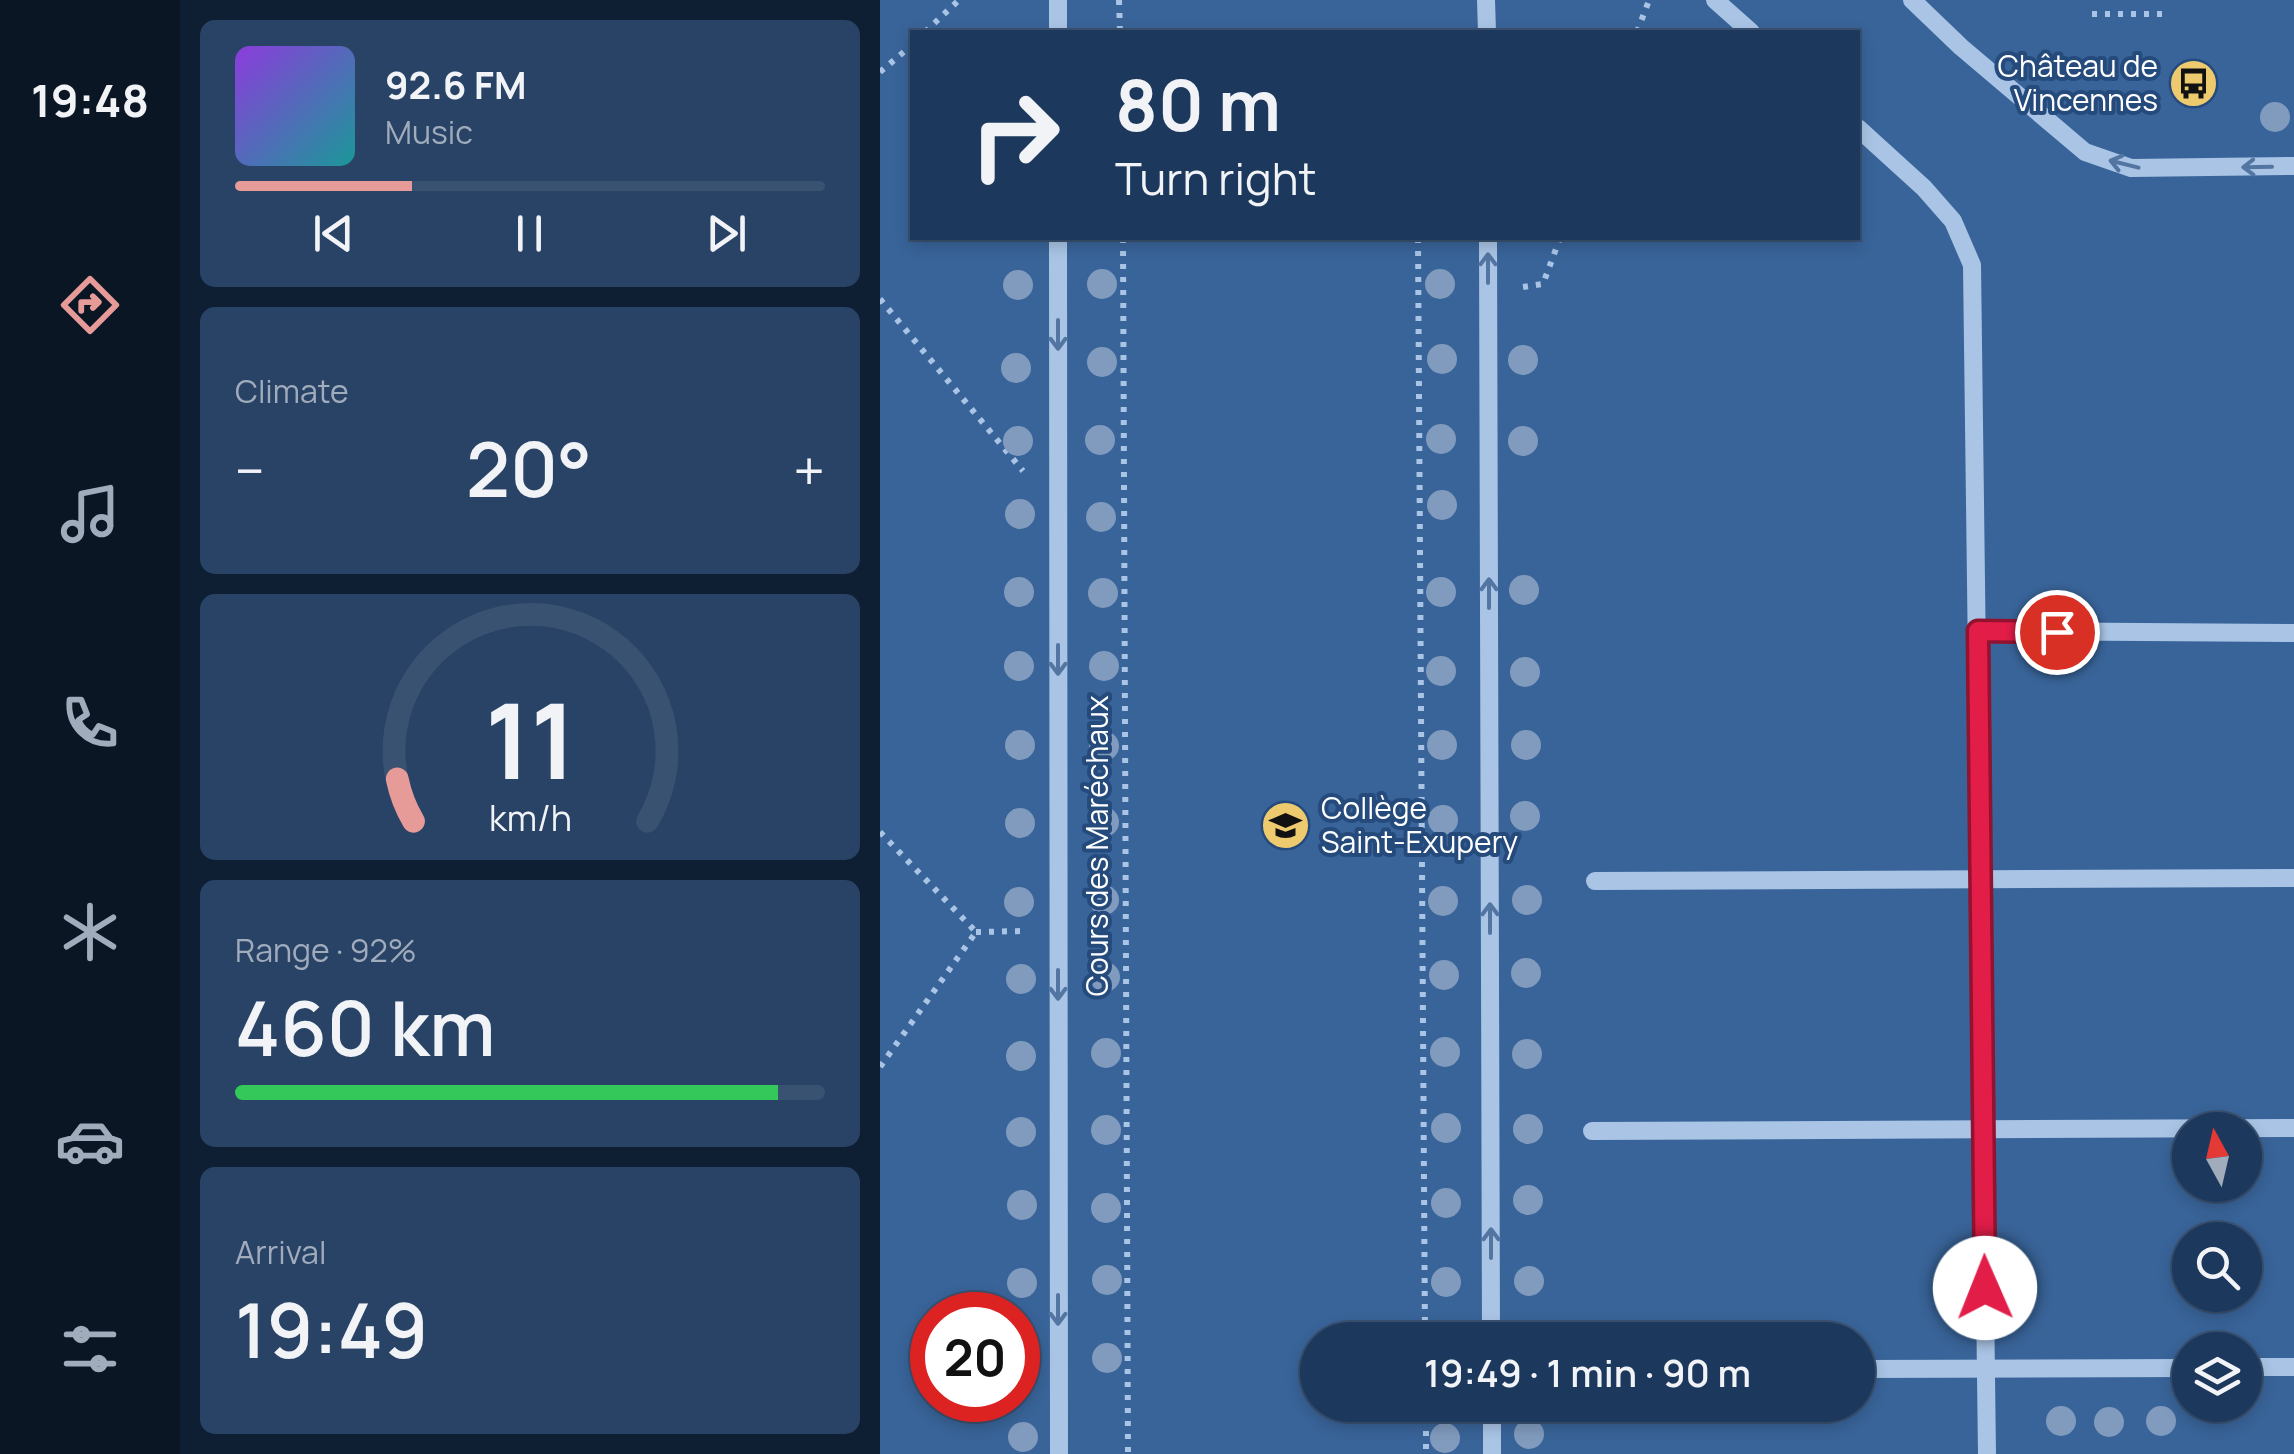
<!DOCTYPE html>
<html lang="en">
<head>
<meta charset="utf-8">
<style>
  :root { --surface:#1c385d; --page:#294366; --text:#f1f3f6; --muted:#a0acbc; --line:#3a5272; --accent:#e69b98 }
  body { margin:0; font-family:Manrope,sans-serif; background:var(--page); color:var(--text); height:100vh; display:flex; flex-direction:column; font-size:38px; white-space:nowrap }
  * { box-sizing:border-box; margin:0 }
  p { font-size:32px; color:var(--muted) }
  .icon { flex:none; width:55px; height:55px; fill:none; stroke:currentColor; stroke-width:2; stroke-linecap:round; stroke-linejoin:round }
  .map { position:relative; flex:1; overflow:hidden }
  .drawer { display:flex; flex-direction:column; gap:20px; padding:20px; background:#0f1f33; width:700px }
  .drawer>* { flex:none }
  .guide { position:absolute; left:30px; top:30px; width:950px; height:210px; border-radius:0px; box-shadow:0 5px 15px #0003,0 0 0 2px var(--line); background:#1c385d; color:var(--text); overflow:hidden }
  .needle { width:65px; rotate:352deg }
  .fabs { position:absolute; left:1292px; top:1112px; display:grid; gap:20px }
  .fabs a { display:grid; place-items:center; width:90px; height:90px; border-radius:50%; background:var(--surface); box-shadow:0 5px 15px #0003,0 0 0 2px var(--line); font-size:50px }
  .speed { position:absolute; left:30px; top:1292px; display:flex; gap:20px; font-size:50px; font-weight:700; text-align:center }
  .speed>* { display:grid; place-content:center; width:130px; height:130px; border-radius:50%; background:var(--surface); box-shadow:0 5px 15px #0003,0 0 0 2px var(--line); line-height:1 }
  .speed .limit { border:15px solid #d22; background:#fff; color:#111 }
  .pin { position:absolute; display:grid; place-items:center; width:85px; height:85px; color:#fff; margin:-42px; border:5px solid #fff; border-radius:50%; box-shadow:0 2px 10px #0007 }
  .me { position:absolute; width:110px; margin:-55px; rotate:359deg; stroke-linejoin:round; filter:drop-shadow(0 0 8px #0008) }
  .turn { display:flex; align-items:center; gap:35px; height:210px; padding:0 40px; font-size:45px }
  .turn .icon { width:130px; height:130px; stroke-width:2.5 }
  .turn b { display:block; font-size:70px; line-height:85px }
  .big { font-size:75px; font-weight:600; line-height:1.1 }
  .drawer .tile { flex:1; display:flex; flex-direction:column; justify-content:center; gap:15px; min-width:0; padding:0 35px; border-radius:15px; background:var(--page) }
  .drawer .dial { align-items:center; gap:0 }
  .dial svg { height:260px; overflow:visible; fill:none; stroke:var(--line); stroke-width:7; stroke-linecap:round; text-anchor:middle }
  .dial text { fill:var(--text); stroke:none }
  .song { display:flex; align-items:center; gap:30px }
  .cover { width:120px; height:120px; border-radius:15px; background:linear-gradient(135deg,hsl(270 70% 55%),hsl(180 70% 35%)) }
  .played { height:10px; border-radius:5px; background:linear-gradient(90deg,var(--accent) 30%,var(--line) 30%) }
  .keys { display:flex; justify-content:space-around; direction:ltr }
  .heat { display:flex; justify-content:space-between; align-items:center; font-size:55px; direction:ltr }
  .charge { height:15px; border-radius:8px; background:linear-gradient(90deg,#34c759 92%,var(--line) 0) }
  .trip { position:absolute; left:420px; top:1322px; width:575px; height:100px; border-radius:50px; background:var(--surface); box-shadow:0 5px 15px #0003,0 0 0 2px var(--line); font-weight:600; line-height:100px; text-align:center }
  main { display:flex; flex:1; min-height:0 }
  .tab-bar { display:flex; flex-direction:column; width:180px; justify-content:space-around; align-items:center; background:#0b1625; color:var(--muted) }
  .tab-bar .icon { width:70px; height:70px }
  .tab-bar .active { color:var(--accent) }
  .tab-bar b { font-size:45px; color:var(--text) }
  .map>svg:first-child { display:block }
</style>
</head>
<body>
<main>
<nav class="tab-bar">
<b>19:48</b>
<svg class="icon active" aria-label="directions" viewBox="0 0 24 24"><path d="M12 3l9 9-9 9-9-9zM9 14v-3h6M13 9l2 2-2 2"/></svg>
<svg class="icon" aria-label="music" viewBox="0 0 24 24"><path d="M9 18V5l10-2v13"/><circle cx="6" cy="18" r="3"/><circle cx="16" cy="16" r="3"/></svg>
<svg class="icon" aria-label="phone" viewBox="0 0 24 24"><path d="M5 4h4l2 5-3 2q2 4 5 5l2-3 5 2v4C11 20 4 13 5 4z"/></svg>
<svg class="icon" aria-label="climate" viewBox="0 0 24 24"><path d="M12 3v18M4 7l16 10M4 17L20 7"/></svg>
<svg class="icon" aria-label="car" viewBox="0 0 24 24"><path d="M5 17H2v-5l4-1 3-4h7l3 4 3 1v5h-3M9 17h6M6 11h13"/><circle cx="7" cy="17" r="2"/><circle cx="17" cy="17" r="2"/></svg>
<svg class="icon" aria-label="filters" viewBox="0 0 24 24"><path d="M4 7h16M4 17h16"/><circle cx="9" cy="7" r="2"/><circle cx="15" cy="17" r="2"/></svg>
</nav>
<section class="drawer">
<div class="tile">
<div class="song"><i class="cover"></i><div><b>92.6 FM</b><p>Music</p></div></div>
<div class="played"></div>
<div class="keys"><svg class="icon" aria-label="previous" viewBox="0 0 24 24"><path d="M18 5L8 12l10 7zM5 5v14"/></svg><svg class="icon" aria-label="pause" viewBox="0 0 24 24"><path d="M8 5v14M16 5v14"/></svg><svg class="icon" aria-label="next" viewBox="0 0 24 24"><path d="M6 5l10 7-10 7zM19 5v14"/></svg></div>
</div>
<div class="tile"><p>Climate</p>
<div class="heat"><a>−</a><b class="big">20°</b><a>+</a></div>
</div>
<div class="tile dial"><svg viewBox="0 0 100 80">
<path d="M14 69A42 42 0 1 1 86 69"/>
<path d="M14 69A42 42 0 0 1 9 56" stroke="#e69b98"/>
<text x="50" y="56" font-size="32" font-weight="700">11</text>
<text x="50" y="72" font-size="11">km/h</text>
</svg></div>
<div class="tile"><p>Range · 92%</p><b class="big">460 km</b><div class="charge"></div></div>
<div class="tile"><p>Arrival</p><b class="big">19:49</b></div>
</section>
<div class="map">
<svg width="1414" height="1454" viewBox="0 0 1414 1454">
  <rect width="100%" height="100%" fill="#254a7c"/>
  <path fill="#396499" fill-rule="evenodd" d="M 0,0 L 1414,0 L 1414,1454 L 0,1454 ZM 32,32 L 978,32 L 978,238 L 32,238 ZM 1310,1130 L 1365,1130 L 1365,1185 L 1310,1185 ZM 1310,1240 L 1365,1240 L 1365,1295 L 1310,1295 ZM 52,1315 L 138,1315 L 138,1400 L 52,1400 ZM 438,1340 L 978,1340 L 978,1405 L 438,1405 ZM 1310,1350 L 1365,1350 L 1365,1405 L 1310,1405 Z"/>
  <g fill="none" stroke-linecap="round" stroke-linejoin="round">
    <g stroke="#a9c4e5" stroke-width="6" stroke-dasharray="5 8" stroke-linecap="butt">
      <path d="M 239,0 L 240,32"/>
      <path d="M 1212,14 L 1284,14"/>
      <path d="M 45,32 L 79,0"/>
      <path d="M 757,32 L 768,3 L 765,0"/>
      <path d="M 0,72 L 32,45"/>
      <path d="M 243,238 L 248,1454"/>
      <path d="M 538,238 L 545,1340"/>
      <path d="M 643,287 L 663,284 L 680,238"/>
      <path d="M 0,299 L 143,471"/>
      <path d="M 0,832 L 96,932 L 0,1067"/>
      <path d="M 96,932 L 145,931"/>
      <path d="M 546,1405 L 546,1454"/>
    </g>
    <g stroke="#a9c4e5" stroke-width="18">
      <path d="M 178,0 L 178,32"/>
      <path d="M 606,0 L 607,32"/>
      <path d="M 835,0 L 871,32"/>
      <path d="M 1032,0 L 1081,47 L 1205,152 L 1251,168 L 1414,166"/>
      <path d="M 978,128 L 1044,188 L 1073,221 L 1092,265 L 1107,1454"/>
      <path d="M 178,238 L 179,1454"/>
      <path d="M 608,238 L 611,1340"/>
      <path d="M 1098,631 L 1414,633"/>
      <path d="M 715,881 L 1414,878"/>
      <path d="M 712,1131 L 1414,1128"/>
      <path d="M 1365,1367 L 1414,1367"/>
      <path d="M 978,1369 L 1310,1368"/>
      <path d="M 612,1405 L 612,1454"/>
    </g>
  </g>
  <g fill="#819bbe">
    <circle cx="1395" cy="117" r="15"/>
    <circle cx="222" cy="284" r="15"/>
    <circle cx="560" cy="284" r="15"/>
    <circle cx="138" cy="285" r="15"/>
    <circle cx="562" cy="359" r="15"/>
    <circle cx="643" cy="360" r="15"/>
    <circle cx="222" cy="362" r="15"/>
    <circle cx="136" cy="368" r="15"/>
    <circle cx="561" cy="439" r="15"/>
    <circle cx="220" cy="440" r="15"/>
    <circle cx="138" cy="441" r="15"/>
    <circle cx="643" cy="441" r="15"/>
    <circle cx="562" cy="505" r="15"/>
    <circle cx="140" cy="514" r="15"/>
    <circle cx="221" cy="517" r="15"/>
    <circle cx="644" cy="590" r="15"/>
    <circle cx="139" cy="592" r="15"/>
    <circle cx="561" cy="592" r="15"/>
    <circle cx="223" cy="593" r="15"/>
    <circle cx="139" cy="666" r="15"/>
    <circle cx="224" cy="666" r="15"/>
    <circle cx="561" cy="671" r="15"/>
    <circle cx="645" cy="672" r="15"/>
    <circle cx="140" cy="745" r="15"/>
    <circle cx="562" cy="745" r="15"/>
    <circle cx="646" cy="745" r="15"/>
    <circle cx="224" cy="746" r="15"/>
    <circle cx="645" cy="816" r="15"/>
    <circle cx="563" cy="820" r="15"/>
    <circle cx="224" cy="822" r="15"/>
    <circle cx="140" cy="823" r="15"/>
    <circle cx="224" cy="900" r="15"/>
    <circle cx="647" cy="900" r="15"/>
    <circle cx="563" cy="901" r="15"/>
    <circle cx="139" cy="902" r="15"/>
    <circle cx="646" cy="973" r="15"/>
    <circle cx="564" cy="975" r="15"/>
    <circle cx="225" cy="977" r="15"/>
    <circle cx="141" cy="979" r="15"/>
    <circle cx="565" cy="1052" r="15"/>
    <circle cx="226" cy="1053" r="15"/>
    <circle cx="647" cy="1054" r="15"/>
    <circle cx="141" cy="1056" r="15"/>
    <circle cx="566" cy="1128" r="15"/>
    <circle cx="648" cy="1129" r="15"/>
    <circle cx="226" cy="1130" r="15"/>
    <circle cx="141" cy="1132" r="15"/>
    <circle cx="648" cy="1200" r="15"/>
    <circle cx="566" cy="1203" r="15"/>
    <circle cx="142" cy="1205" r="15"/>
    <circle cx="226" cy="1208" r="15"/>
    <circle cx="227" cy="1280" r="15"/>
    <circle cx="649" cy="1281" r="15"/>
    <circle cx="566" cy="1282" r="15"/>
    <circle cx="142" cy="1283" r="15"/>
    <circle cx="227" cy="1358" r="15"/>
    <circle cx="1181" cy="1421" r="15"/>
    <circle cx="1281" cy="1421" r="15"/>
    <circle cx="1229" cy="1422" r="15"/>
    <circle cx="649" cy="1434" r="15"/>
    <circle cx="143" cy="1437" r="15"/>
    <circle cx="565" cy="1438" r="15"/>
  </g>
  <defs><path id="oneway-shaft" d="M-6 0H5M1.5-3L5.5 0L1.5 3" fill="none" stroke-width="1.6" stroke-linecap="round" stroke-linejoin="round" transform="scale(2.5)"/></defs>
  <g stroke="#5375a1">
    <use href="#oneway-shaft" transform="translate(1244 164) rotate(-166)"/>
    <use href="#oneway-shaft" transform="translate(1377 167) rotate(179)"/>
    <use href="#oneway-shaft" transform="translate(608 268) rotate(-90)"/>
    <use href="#oneway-shaft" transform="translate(178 335) rotate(90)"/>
    <use href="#oneway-shaft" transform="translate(609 593) rotate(-90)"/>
    <use href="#oneway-shaft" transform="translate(178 660) rotate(90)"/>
    <use href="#oneway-shaft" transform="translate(610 918) rotate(-90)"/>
    <use href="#oneway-shaft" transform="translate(178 985) rotate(90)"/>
    <use href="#oneway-shaft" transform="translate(611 1243) rotate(-90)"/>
    <use href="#oneway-shaft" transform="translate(178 1310) rotate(90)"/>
  </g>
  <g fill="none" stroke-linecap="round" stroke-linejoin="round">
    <defs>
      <path id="route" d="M 1105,1288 L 1098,631 L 1177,632"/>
    </defs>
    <use href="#route" stroke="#92132f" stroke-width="25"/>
    <use href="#route" stroke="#e11d48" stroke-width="18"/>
  </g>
  <defs>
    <symbol id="bus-disc" viewBox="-11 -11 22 22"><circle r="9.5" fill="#eeca6e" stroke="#254a7c"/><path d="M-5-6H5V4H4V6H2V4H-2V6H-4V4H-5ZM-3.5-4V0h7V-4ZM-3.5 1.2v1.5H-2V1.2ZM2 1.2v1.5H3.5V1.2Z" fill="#111"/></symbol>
    <symbol id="school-disc" viewBox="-11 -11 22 22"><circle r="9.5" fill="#eeca6e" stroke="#254a7c"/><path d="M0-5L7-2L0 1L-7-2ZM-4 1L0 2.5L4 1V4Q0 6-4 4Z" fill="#111"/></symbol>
  </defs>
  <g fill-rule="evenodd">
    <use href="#bus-disc" x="1286" y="56" width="55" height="55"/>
    <use href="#school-disc" x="378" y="798" width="55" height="55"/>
  </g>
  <g text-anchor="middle" stroke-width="8" stroke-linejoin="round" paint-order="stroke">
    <g font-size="30" fill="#fff" stroke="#254a7c" text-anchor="end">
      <text x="1278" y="77">Château de<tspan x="1278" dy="34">Vincennes</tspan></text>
      <text x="441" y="819" text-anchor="start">Collège<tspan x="441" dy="34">Saint-Exupery</tspan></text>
    </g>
    <g font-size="30" fill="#fff" stroke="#254a7c">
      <text transform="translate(218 846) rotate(-90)" y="10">Cours des Maréchaux</text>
    </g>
  </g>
</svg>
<div class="fabs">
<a><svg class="needle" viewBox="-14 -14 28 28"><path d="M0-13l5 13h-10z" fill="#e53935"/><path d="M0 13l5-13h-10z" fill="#a0acbc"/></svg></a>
<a><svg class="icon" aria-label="search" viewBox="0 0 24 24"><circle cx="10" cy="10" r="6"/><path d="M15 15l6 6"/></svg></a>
<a><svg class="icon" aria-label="layers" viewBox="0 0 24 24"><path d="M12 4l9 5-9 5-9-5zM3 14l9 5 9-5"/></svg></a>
</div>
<div class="speed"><div class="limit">20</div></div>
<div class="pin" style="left:1177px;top:632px;background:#d93025"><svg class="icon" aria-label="arrive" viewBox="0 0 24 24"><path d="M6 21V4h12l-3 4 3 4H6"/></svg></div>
<svg class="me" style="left:1105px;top:1288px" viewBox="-20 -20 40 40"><circle r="19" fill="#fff"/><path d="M0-13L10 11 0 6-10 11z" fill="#e11d48"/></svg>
<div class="trip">19:49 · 1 min · 90 m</div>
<div class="guide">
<div class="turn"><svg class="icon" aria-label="right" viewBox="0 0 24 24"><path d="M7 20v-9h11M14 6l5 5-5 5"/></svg><div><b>80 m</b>Turn right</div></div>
</div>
</div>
</main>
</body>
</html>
